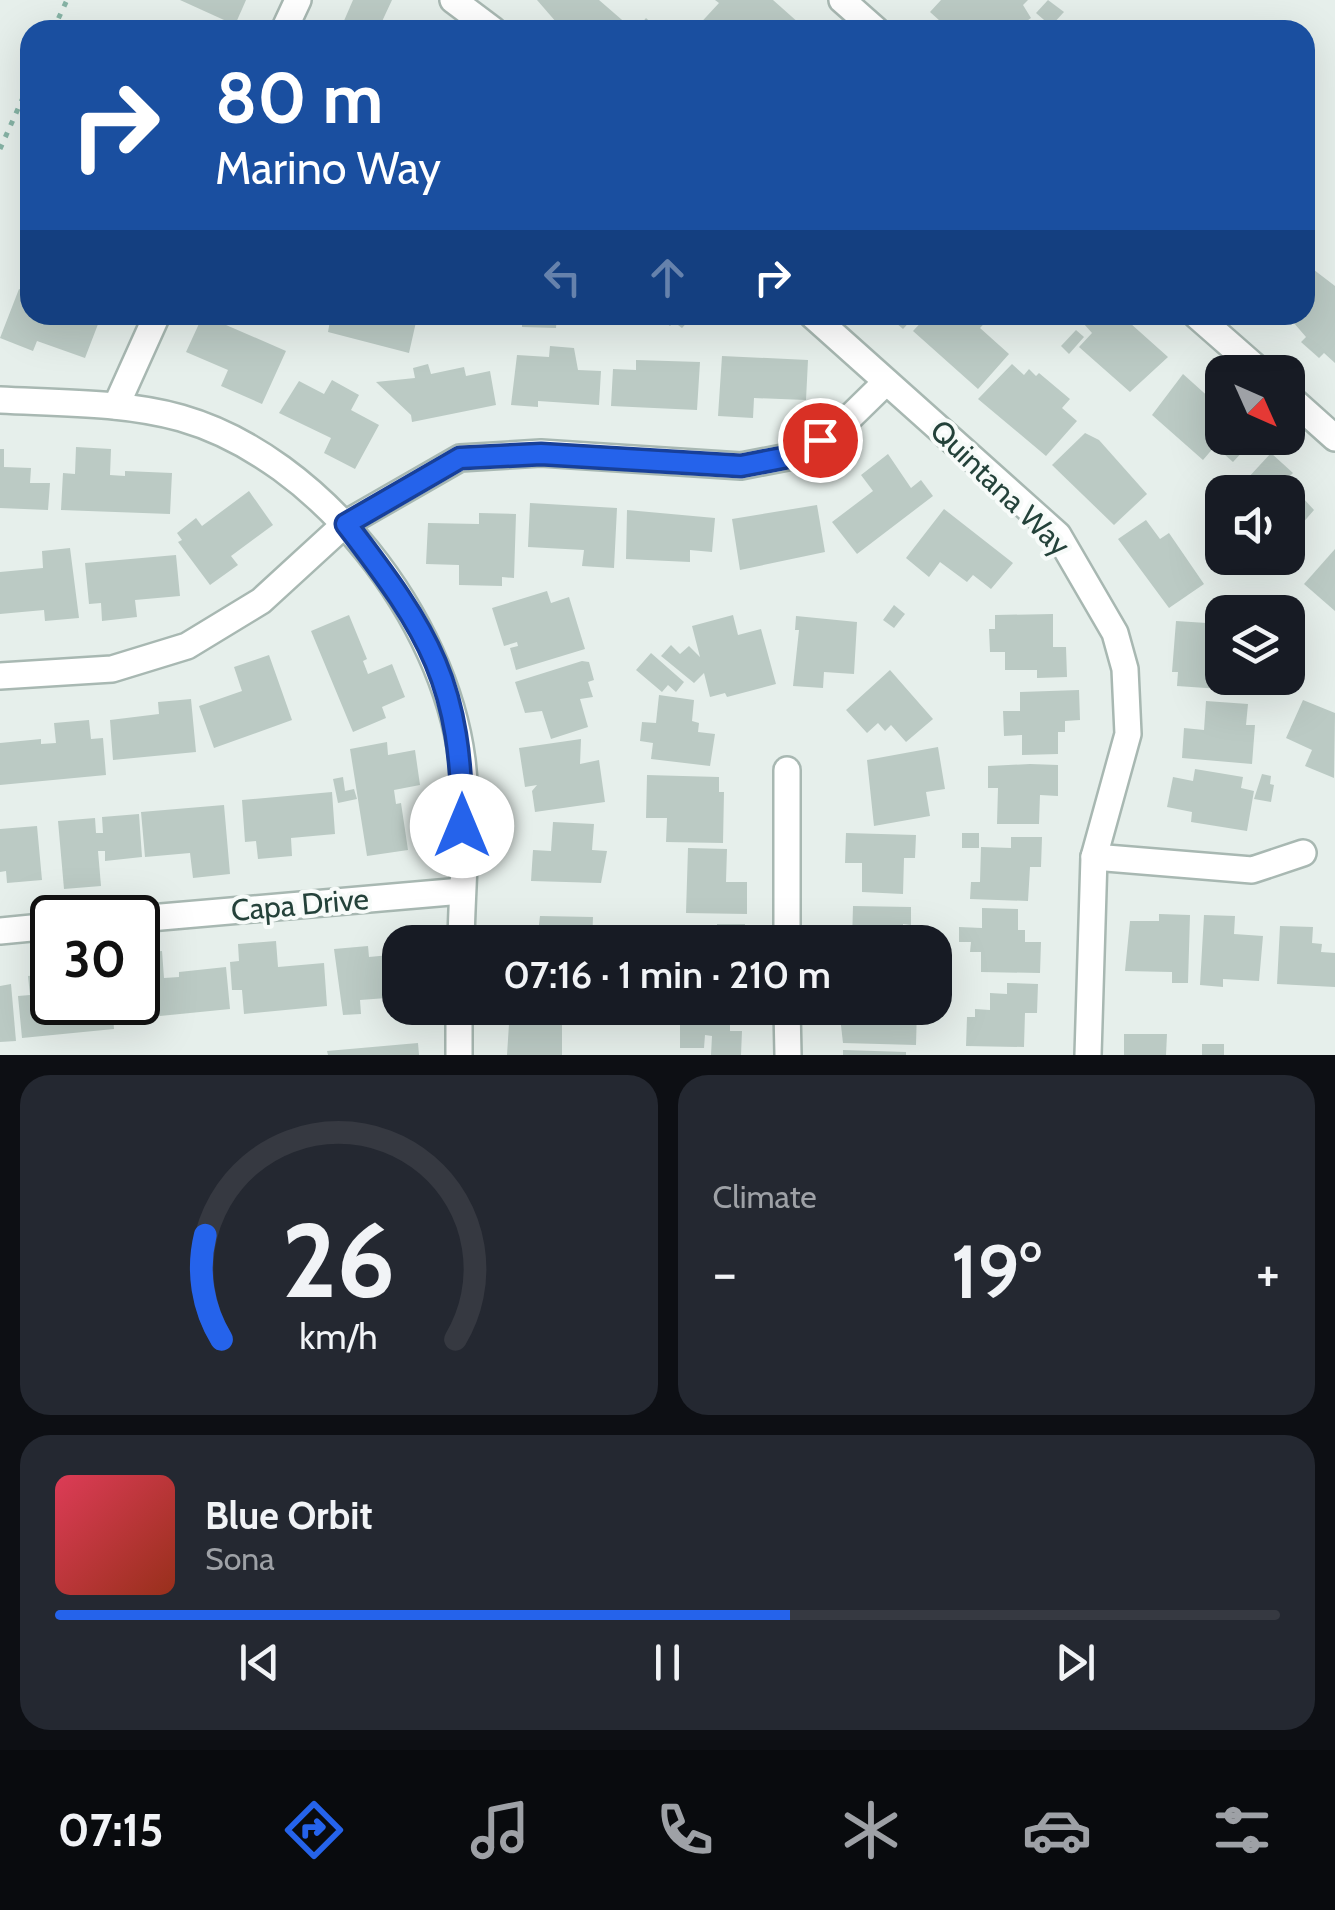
<!DOCTYPE html>
<html lang="en">
<head>
<meta charset="utf-8">
<style>
  :root { --surface:#171b24; --page:#242831; --text:#f1f3f6; --muted:#9ea1a6; --line:#363941; --accent:#2563eb }
  body { margin:0; font-family:Cabin,sans-serif; background:var(--page); color:var(--text); height:100vh; display:flex; flex-direction:column; font-size:38px; white-space:nowrap }
  * { box-sizing:border-box; margin:0 }
  p { font-size:32px; color:var(--muted) }
  .icon { flex:none; width:55px; height:55px; fill:none; stroke:currentColor; stroke-width:2; stroke-linecap:round; stroke-linejoin:round }
  .map { position:relative; height:1055px; overflow:hidden }
  .side { display:flex; flex-direction:column; gap:20px; padding:20px; background:#0d0f14; flex:1 }
  .side>* { flex:none }
  .hud { position:absolute; left:20px; top:20px; width:1295px; height:305px; border-radius:30px; box-shadow:0 10px 40px #0002; background:#1a4fa0; color:#fff; overflow:hidden }
  .needle { width:65px; rotate:135deg }
  .fabs { position:absolute; left:1205px; top:355px; display:grid; gap:20px }
  .fabs a { display:grid; place-items:center; width:100px; height:100px; border-radius:20px; background:var(--surface); box-shadow:0 10px 40px #0002; font-size:50px }
  .speed { position:absolute; left:30px; top:895px; display:flex; gap:20px; font-size:50px; font-weight:700; text-align:center }
  .speed>* { display:grid; place-content:center; width:130px; height:130px; border-radius:50%; background:var(--surface); box-shadow:0 10px 40px #0002; line-height:1 }
  .speed .limit { border:5px solid #111; border-radius:15px; background:#fff; color:#111 }
  .pin { position:absolute; display:grid; place-items:center; width:85px; height:85px; color:#fff; margin:-42px; border:5px solid #fff; border-radius:50%; box-shadow:0 2px 10px #0007 }
  .me { position:absolute; width:110px; margin:-55px; rotate:0deg; stroke-linejoin:round; filter:drop-shadow(0 0 8px #0008) }
  .turn { display:flex; align-items:center; gap:35px; height:210px; padding:0 30px; font-size:45px }
  .turn .icon { width:130px; height:130px; stroke-width:2.5 }
  .turn b { display:block; font-size:70px; line-height:85px }
  .lanes { display:flex; align-items:center; height:95px; padding:0 30px; background:#0003; justify-content:center; gap:50px; direction:ltr }
  .lanes .off { opacity:.35 }
  .big { font-size:75px; font-weight:600; line-height:1.1 }
  .side .tile { flex:1; display:flex; flex-direction:column; justify-content:center; gap:15px; min-width:0; padding:0 35px; border-radius:30px; background:var(--page) }
  .side .dial { align-items:center; gap:0 }
  .dial svg { height:260px; overflow:visible; fill:none; stroke:var(--line); stroke-width:7; stroke-linecap:round; text-anchor:middle }
  .dial text { fill:var(--text); stroke:none }
  .song { display:flex; align-items:center; gap:30px }
  .cover { width:120px; height:120px; border-radius:15px; background:linear-gradient(135deg,hsl(350 70% 55%),hsl(10 70% 35%)) }
  .played { height:10px; border-radius:5px; background:linear-gradient(90deg,var(--accent) 60%,var(--line) 60%) }
  .keys { display:flex; justify-content:space-around; direction:ltr }
  .heat { display:flex; justify-content:space-between; align-items:center; font-size:55px; direction:ltr }
  .side .tiles { flex:1; display:grid; gap:20px; grid-template-columns:1fr 1fr }
  .tile:last-child { grid-column:span 2 }
  .trip { position:absolute; left:382px; top:925px; width:570px; height:100px; border-radius:30px; background:var(--surface); box-shadow:0 10px 40px #0002; font-weight:600; line-height:100px; text-align:center }
  .tab-bar { display:flex; height:160px; justify-content:space-around; align-items:center; background:#090b0e; color:var(--muted) }
  .tab-bar .icon { width:70px; height:70px }
  .tab-bar .on { color:var(--accent) }
  .tab-bar b { font-size:45px; color:var(--text) }
  .map>svg:first-child { display:block }
</style>
</head>
<body>
<div class="map">
<svg width="1335" height="1055" viewBox="0 0 1335 1055">
  <rect width="100%" height="100%" fill="#e6efeb"/>
  <g fill="#bbcac4">
    <path d="M 180,0 L 246,0 L 235,25 Z"/>
    <path d="M 353,0 L 392,0 L 378,30 L 340,30 Z"/>
    <path d="M 537,0 L 599,0 L 629,26 L 563,30 Z"/>
    <path d="M 715,0 L 773,0 L 800,24 L 794,30 L 694,30 L 719,3 Z"/>
    <path d="M 941,0 L 1028,0 L 1023,5 L 1031,18 L 1014,30 L 950,30 L 930,12 Z"/>
    <path d="M 1048,0 L 1064,12 L 1051,26 L 1036,13 Z"/>
    <path d="M 646,18 L 659,30 L 636,30 Z"/>
    <path d="M 1305,263 L 1335,286 L 1335,363 L 1324,353 L 1319,358 L 1301,342 L 1306,337 L 1287,315 L 1305,315 Z"/>
    <path d="M 19,289 L 30,293 L 30,315 L 100,319 L 85,358 L 37,341 L 33,351 L 0,338 Z"/>
    <path d="M 203,315 L 286,351 L 262,404 L 221,386 L 228,370 L 186,352 Z"/>
    <path d="M 331,315 L 409,315 L 408,320 L 416,322 L 409,353 L 328,332 Z"/>
    <path d="M 522,315 L 557,315 L 556,328 L 522,327 Z"/>
    <path d="M 648,315 L 694,315 L 682,328 L 674,322 L 670,326 L 663,320 L 659,324 Z"/>
    <path d="M 887,315 L 916,315 L 903,329 Z"/>
    <path d="M 928,315 L 992,315 L 980,328 L 1009,354 L 978,389 L 913,331 Z"/>
    <path d="M 1076,315 L 1121,315 L 1168,357 L 1130,392 L 1079,347 L 1092,333 Z"/>
    <path d="M 1076,330 L 1084,337 L 1069,354 L 1061,346 Z"/>
    <path d="M 550,346 L 574,348 L 578,370 L 601,371 L 599,405 L 538,401 L 538,407 L 511,405 L 517,355 L 549,357 Z"/>
    <path d="M 722,356 L 808,360 L 806,400 L 754,398 L 753,418 L 718,416 Z"/>
    <path d="M 636,360 L 700,362 L 697,410 L 611,406 L 613,369 L 636,370 Z"/>
    <path d="M 428,364 L 431,374 L 464,367 L 466,376 L 490,371 L 496,405 L 412,422 L 411,415 L 376,382 L 415,378 L 413,368 Z"/>
    <path d="M 1012,364 L 1024,375 L 1029,369 L 1036,376 L 1039,373 L 1070,399 L 1062,408 L 1077,421 L 1046,456 L 978,399 Z"/>
    <path d="M 1183,374 L 1222,409 L 1222,438 L 1255,438 L 1233,462 L 1215,446 L 1203,460 L 1152,415 Z"/>
    <path d="M 332,380 L 359,395 L 351,410 L 379,425 L 355,469 L 324,453 L 331,438 L 279,413 L 299,381 L 324,394 Z"/>
    <path d="M 1085,433 L 1099,440 L 1147,494 L 1114,525 L 1052,465 Z"/>
    <path d="M 76,447 L 111,449 L 110,475 L 125,476 L 125,471 L 172,473 L 170,514 L 61,510 L 63,473 L 75,474 Z"/>
    <path d="M 0,449 L 4,449 L 4,467 L 31,468 L 30,483 L 50,483 L 48,510 L 0,508 Z"/>
    <path d="M 1271,453 L 1293,473 L 1289,477 L 1295,482 L 1292,486 L 1314,510 L 1288,540 L 1288,492 L 1235,492 Z"/>
    <path d="M 888,454 L 911,488 L 921,480 L 933,496 L 857,554 L 832,522 L 873,491 L 861,475 Z"/>
    <path d="M 249,491 L 273,525 L 231,556 L 238,565 L 210,585 L 178,542 L 182,540 L 177,533 L 196,518 L 202,526 Z"/>
    <path d="M 530,503 L 617,508 L 614,568 L 582,566 L 584,550 L 528,547 Z"/>
    <path d="M 817,505 L 825,552 L 740,570 L 732,519 Z"/>
    <path d="M 944,509 L 1013,563 L 991,589 L 973,575 L 967,582 L 940,562 L 929,577 L 906,558 Z"/>
    <path d="M 627,510 L 715,518 L 712,552 L 690,550 L 690,562 L 626,559 Z"/>
    <path d="M 479,513 L 516,514 L 514,578 L 502,577 L 502,586 L 459,585 L 459,565 L 426,564 L 428,523 L 479,524 Z"/>
    <path d="M 1146,520 L 1160,539 L 1169,533 L 1204,584 L 1169,608 L 1118,539 Z"/>
    <path d="M 70,548 L 79,618 L 45,621 L 44,610 L 0,614 L 0,572 L 43,568 L 42,551 Z"/>
    <path d="M 1335,549 L 1335,611 L 1304,584 Z"/>
    <path d="M 176,555 L 180,596 L 135,600 L 137,617 L 102,621 L 101,603 L 89,604 L 85,563 Z"/>
    <path d="M 547,591 L 551,603 L 569,597 L 585,649 L 516,670 L 510,648 L 518,646 L 517,642 L 504,646 L 492,608 Z"/>
    <path d="M 894,605 L 905,614 L 894,628 L 883,620 Z"/>
    <path d="M 1053,614 L 1053,647 L 1066,647 L 1067,677 L 1037,678 L 1037,670 L 1005,670 L 1005,652 L 990,652 L 989,629 L 995,629 L 995,615 Z"/>
    <path d="M 349,615 L 367,659 L 363,661 L 368,674 L 392,664 L 405,697 L 382,707 L 386,718 L 353,732 L 311,631 Z"/>
    <path d="M 733,615 L 738,635 L 761,629 L 776,684 L 727,697 L 725,693 L 710,697 L 704,673 L 694,683 L 661,656 L 671,645 L 680,654 L 689,646 L 700,657 L 692,626 Z"/>
    <path d="M 796,616 L 857,622 L 854,674 L 824,672 L 823,688 L 793,686 L 799,630 L 795,630 Z"/>
    <path d="M 1176,621 L 1222,624 L 1222,678 L 1251,678 L 1250,691 L 1177,686 L 1178,672 L 1172,672 Z"/>
    <path d="M 651,653 L 684,682 L 676,692 L 668,685 L 662,692 L 636,670 Z"/>
    <path d="M 269,655 L 292,720 L 214,748 L 199,706 L 242,691 L 234,667 Z"/>
    <path d="M 582,661 L 589,662 L 594,680 L 588,682 L 593,697 L 580,699 L 588,727 L 551,739 L 542,711 L 525,713 L 515,682 Z"/>
    <path d="M 890,670 L 933,719 L 906,742 L 891,725 L 885,731 L 878,723 L 867,733 L 846,710 Z"/>
    <path d="M 1079,690 L 1080,720 L 1065,721 L 1065,732 L 1058,732 L 1058,754 L 1022,755 L 1022,735 L 1004,736 L 1003,711 L 1020,711 L 1020,692 Z"/>
    <path d="M 659,695 L 694,700 L 692,721 L 699,723 L 698,732 L 715,734 L 710,766 L 651,759 L 653,743 L 640,741 L 642,722 L 656,723 Z"/>
    <path d="M 191,699 L 196,752 L 113,760 L 110,720 L 159,714 L 158,702 Z"/>
    <path d="M 1303,700 L 1335,713 L 1334,778 L 1305,766 L 1312,750 L 1286,738 Z"/>
    <path d="M 1206,701 L 1248,704 L 1246,725 L 1255,725 L 1252,764 L 1182,758 L 1184,728 L 1204,730 Z"/>
    <path d="M 89,720 L 91,739 L 103,738 L 106,775 L 0,785 L 0,743 L 41,739 L 41,744 L 56,743 L 54,723 Z"/>
    <path d="M 581,739 L 580,764 L 599,760 L 605,802 L 535,812 L 532,791 L 537,785 L 525,787 L 519,748 Z"/>
    <path d="M 387,742 L 388,755 L 415,750 L 420,785 L 394,790 L 396,804 L 401,803 L 408,850 L 367,856 L 350,749 Z"/>
    <path d="M 938,747 L 945,789 L 926,792 L 930,816 L 874,826 L 867,760 Z"/>
    <path d="M 1030,764 L 1058,765 L 1058,796 L 1040,795 L 1039,824 L 997,824 L 998,788 L 988,788 L 988,766 Z"/>
    <path d="M 1195,769 L 1243,777 L 1241,788 L 1254,791 L 1247,831 L 1191,822 L 1192,812 L 1167,807 L 1173,777 L 1193,781 Z"/>
    <path d="M 1262,774 L 1271,776 L 1270,784 L 1274,785 L 1271,802 L 1254,799 Z"/>
    <path d="M 647,775 L 719,777 L 719,792 L 724,792 L 723,843 L 666,842 L 667,818 L 646,818 Z"/>
    <path d="M 343,777 L 345,791 L 354,789 L 357,799 L 338,803 L 333,779 Z"/>
    <path d="M 332,792 L 335,834 L 291,838 L 292,856 L 258,859 L 256,841 L 245,842 L 242,800 Z"/>
    <path d="M 224,805 L 230,874 L 193,878 L 190,853 L 145,857 L 141,812 Z"/>
    <path d="M 139,814 L 142,857 L 105,861 L 105,851 L 98,851 L 101,886 L 64,889 L 58,821 L 95,818 L 96,833 L 103,833 L 102,817 Z"/>
    <path d="M 553,822 L 594,824 L 592,850 L 607,851 L 601,883 L 531,881 L 533,850 L 551,851 Z"/>
    <path d="M 37,826 L 42,880 L 7,883 L 6,871 L 0,872 L 0,829 Z"/>
    <path d="M 846,833 L 916,835 L 915,858 L 904,858 L 903,894 L 862,892 L 862,863 L 845,863 Z"/>
    <rect x="962" y="833" width="17" height="15"/>
    <path d="M 1011,837 L 1042,837 L 1041,867 L 1030,867 L 1028,901 L 970,899 L 971,882 L 980,882 L 981,847 L 1011,848 Z"/>
    <path d="M 688,848 L 727,849 L 726,882 L 747,882 L 747,914 L 686,913 Z"/>
    <path d="M 853,906 L 911,907 L 911,925 L 903,924 L 903,942 L 852,942 Z"/>
    <path d="M 982,908 L 1018,909 L 1018,930 L 1025,930 L 1025,942 L 1041,942 L 1040,973 L 981,972 L 981,952 L 970,952 L 971,942 L 959,942 L 959,927 L 982,928 Z"/>
    <path d="M 1159,914 L 1190,915 L 1188,983 L 1172,983 L 1172,972 L 1125,971 L 1130,921 L 1159,921 Z"/>
    <path d="M 1204,915 L 1235,916 L 1234,934 L 1263,936 L 1259,981 L 1223,979 L 1223,987 L 1200,985 Z"/>
    <path d="M 540,916 L 593,917 L 592,942 L 537,942 Z"/>
    <path d="M 717,924 L 745,924 L 744,942 L 700,942 L 701,930 L 717,930 Z"/>
    <path d="M 1280,926 L 1313,927 L 1312,943 L 1322,944 L 1321,952 L 1335,953 L 1335,987 L 1277,984 Z"/>
    <path d="M 276,941 L 278,967 L 324,963 L 327,1006 L 244,1014 L 242,990 L 232,990 L 230,962 L 239,961 L 238,944 Z"/>
    <path d="M 368,946 L 369,957 L 400,954 L 400,997 L 360,1000 L 361,1014 L 343,1015 L 334,949 Z"/>
    <path d="M 162,951 L 164,978 L 179,977 L 179,972 L 226,967 L 230,1009 L 120,1020 L 118,1002 L 138,1002 L 138,953 Z"/>
    <path d="M 52,974 L 52,1002 L 112,1002 L 114,1029 L 22,1038 L 18,996 L 30,995 L 28,976 Z"/>
    <path d="M 1007,983 L 1038,984 L 1037,1013 L 1025,1013 L 1024,1047 L 966,1046 L 967,1017 L 975,1017 L 975,1009 L 990,1010 L 990,993 L 1007,994 Z"/>
    <path d="M 11,984 L 16,1041 L 0,1042 L 0,986 Z"/>
    <path d="M 543,1008 L 586,1008 L 586,1020 L 562,1019 L 562,1055 L 507,1055 L 509,1024 L 539,1025 Z"/>
    <path d="M 674,1008 L 730,1008 L 730,1031 L 742,1031 L 741,1055 L 711,1055 L 712,1036 L 705,1035 L 704,1048 L 680,1048 L 680,1013 L 673,1013 Z"/>
    <path d="M 839,1008 L 917,1008 L 916,1045 L 843,1043 Z"/>
    <path d="M 1124,1034 L 1167,1034 L 1166,1055 L 1124,1055 Z"/>
    <path d="M 418,1043 L 419,1055 L 328,1055 L 327,1051 Z"/>
    <rect x="1202" y="1044" width="22" height="11"/>
    <path d="M 843,1050 L 906,1052 L 906,1055 L 843,1055 Z"/>
  </g>
  <g fill="none" stroke-linecap="round" stroke-linejoin="round">
    <defs>
      <g id="minor">
        <path d="M 453,0 L 493,30"/>
        <path d="M 842,0 L 876,30"/>
        <path d="M 284,30 L 298,0"/>
        <path d="M 812,315 L 1058,535 L 1115,633 L 1125,669 L 1128,734 L 1094,857 L 1088,1055"/>
        <path d="M 1196,315 L 1261,372"/>
        <path d="M 1288,396 L 1335,438"/>
        <path d="M 0,400 C 60,403 123,402 181,418 C 321,458 444,619 462,760 C 469,819 462,883 461,942"/>
        <path d="M 116,406 L 157,315"/>
        <path d="M 0,676 L 112,669 L 187,646 L 261,601 L 345,524 L 460,458 L 541,453 L 741,466 L 798,455 L 843,424 L 886,382"/>
        <path d="M 787,770 L 787,942"/>
        <path d="M 1094,857 L 1252,870 L 1303,853"/>
        <path d="M 138,919 L 462,891"/>
        <path d="M 0,931 L 52,926"/>
        <path d="M 787,1008 L 788,1055"/>
        <path d="M 459,1055 L 459,1008"/>
      </g>
    </defs>
    <use href="#minor" stroke="#a8b8b2" stroke-width="30"/>
    <g stroke="#86b3a5" stroke-width="5" stroke-dasharray="5 8" stroke-linecap="butt">
      <path d="M 53,30 L 67,0"/>
      <path d="M 0,149 L 30,82"/>
    </g>
    <use href="#minor" stroke="#fff" stroke-width="25"/>
  </g>
  <g fill="none" stroke-linecap="round" stroke-linejoin="round">
    <defs>
      <path id="route" d="M 462,826 C 462,684 430,633 346,524 L 460,458 L 541,454 L 741,466 L 798,455 L 820,440"/>
    </defs>
    <use href="#route" stroke="#184099" stroke-width="25"/>
    <use href="#route" stroke="#2563eb" stroke-width="18"/>
  </g>
  <g text-anchor="middle" stroke-width="8" stroke-linejoin="round" paint-order="stroke">
    <g font-size="30" fill="#24423a" stroke="#f7fbf9">
      <text transform="translate(1000 488) rotate(44)" y="10">Quintana Way</text>
      <text transform="translate(300 905) rotate(-5)" y="10">Capa Drive</text>
    </g>
  </g>
</svg>
<div class="fabs">
<a><svg class="needle" viewBox="-14 -14 28 28"><path d="M0-13l5 13h-10z" fill="#e53935"/><path d="M0 13l5-13h-10z" fill="#9ea1a6"/></svg></a>
<a><svg class="icon" aria-label="sound" viewBox="0 0 24 24"><path d="M4 9h4l5-4v14l-5-4H4zM17 9q2 3 0 6"/></svg></a>
<a><svg class="icon" aria-label="layers" viewBox="0 0 24 24"><path d="M12 4l9 5-9 5-9-5zM3 14l9 5 9-5"/></svg></a>
</div>
<div class="speed"><div class="limit">30</div></div>
<div class="pin" style="left:820px;top:440px;background:#d93025"><svg class="icon" aria-label="arrive" viewBox="0 0 24 24"><path d="M6 21V4h12l-3 4 3 4H6"/></svg></div>
<svg class="me" style="left:462px;top:826px" viewBox="-20 -20 40 40"><circle r="19" fill="#fff"/><path d="M0-13L10 11 0 6-10 11z" fill="#2563eb"/></svg>
<div class="trip">07:16 · 1 min · 210 m</div>
<div class="hud">
<div class="turn"><svg class="icon" aria-label="right" viewBox="0 0 24 24"><path d="M7 20v-9h11M14 6l5 5-5 5"/></svg><div><b>80 m</b>Marino Way</div></div>
<div class="lanes"><svg class="icon off" aria-label="left" viewBox="0 0 24 24"><path d="M17 20v-9H6M10 6l-5 5 5 5"/></svg><svg class="icon off" aria-label="ahead" viewBox="0 0 24 24"><path d="M12 20V5M6 11l6-6 6 6"/></svg><svg class="icon" aria-label="right" viewBox="0 0 24 24"><path d="M7 20v-9h11M14 6l5 5-5 5"/></svg></div>
</div>
</div>
<section class="side">
<div class="tiles">
<div class="tile dial"><svg viewBox="0 0 100 80">
<path d="M14 69A42 42 0 1 1 86 69"/>
<path d="M14 69A42 42 0 0 1 9 37" stroke="#2563eb"/>
<text x="50" y="56" font-size="32" font-weight="700">26</text>
<text x="50" y="72" font-size="11">km/h</text>
</svg></div>
<div class="tile"><p>Climate</p>
<div class="heat"><a>−</a><b class="big">19°</b><a>+</a></div>
</div>
<div class="tile">
<div class="song"><i class="cover"></i><div><b>Blue Orbit</b><p>Sona</p></div></div>
<div class="played"></div>
<div class="keys"><svg class="icon" aria-label="previous" viewBox="0 0 24 24"><path d="M18 5L8 12l10 7zM5 5v14"/></svg><svg class="icon" aria-label="pause" viewBox="0 0 24 24"><path d="M8 5v14M16 5v14"/></svg><svg class="icon" aria-label="next" viewBox="0 0 24 24"><path d="M6 5l10 7-10 7zM19 5v14"/></svg></div>
</div>
</div>
</section>
<nav class="tab-bar">
<b>07:15</b>
<svg class="icon on" aria-label="directions" viewBox="0 0 24 24"><path d="M12 3l9 9-9 9-9-9zM9 14v-3h6M13 9l2 2-2 2"/></svg>
<svg class="icon" aria-label="music" viewBox="0 0 24 24"><path d="M9 18V5l10-2v13"/><circle cx="6" cy="18" r="3"/><circle cx="16" cy="16" r="3"/></svg>
<svg class="icon" aria-label="phone" viewBox="0 0 24 24"><path d="M5 4h4l2 5-3 2q2 4 5 5l2-3 5 2v4C11 20 4 13 5 4z"/></svg>
<svg class="icon" aria-label="climate" viewBox="0 0 24 24"><path d="M12 3v18M4 7l16 10M4 17L20 7"/></svg>
<svg class="icon" aria-label="car" viewBox="0 0 24 24"><path d="M5 17H2v-5l4-1 3-4h7l3 4 3 1v5h-3M9 17h6M6 11h13"/><circle cx="7" cy="17" r="2"/><circle cx="17" cy="17" r="2"/></svg>
<svg class="icon" aria-label="filters" viewBox="0 0 24 24"><path d="M4 7h16M4 17h16"/><circle cx="9" cy="7" r="2"/><circle cx="15" cy="17" r="2"/></svg>
</nav>
</body>
</html>
